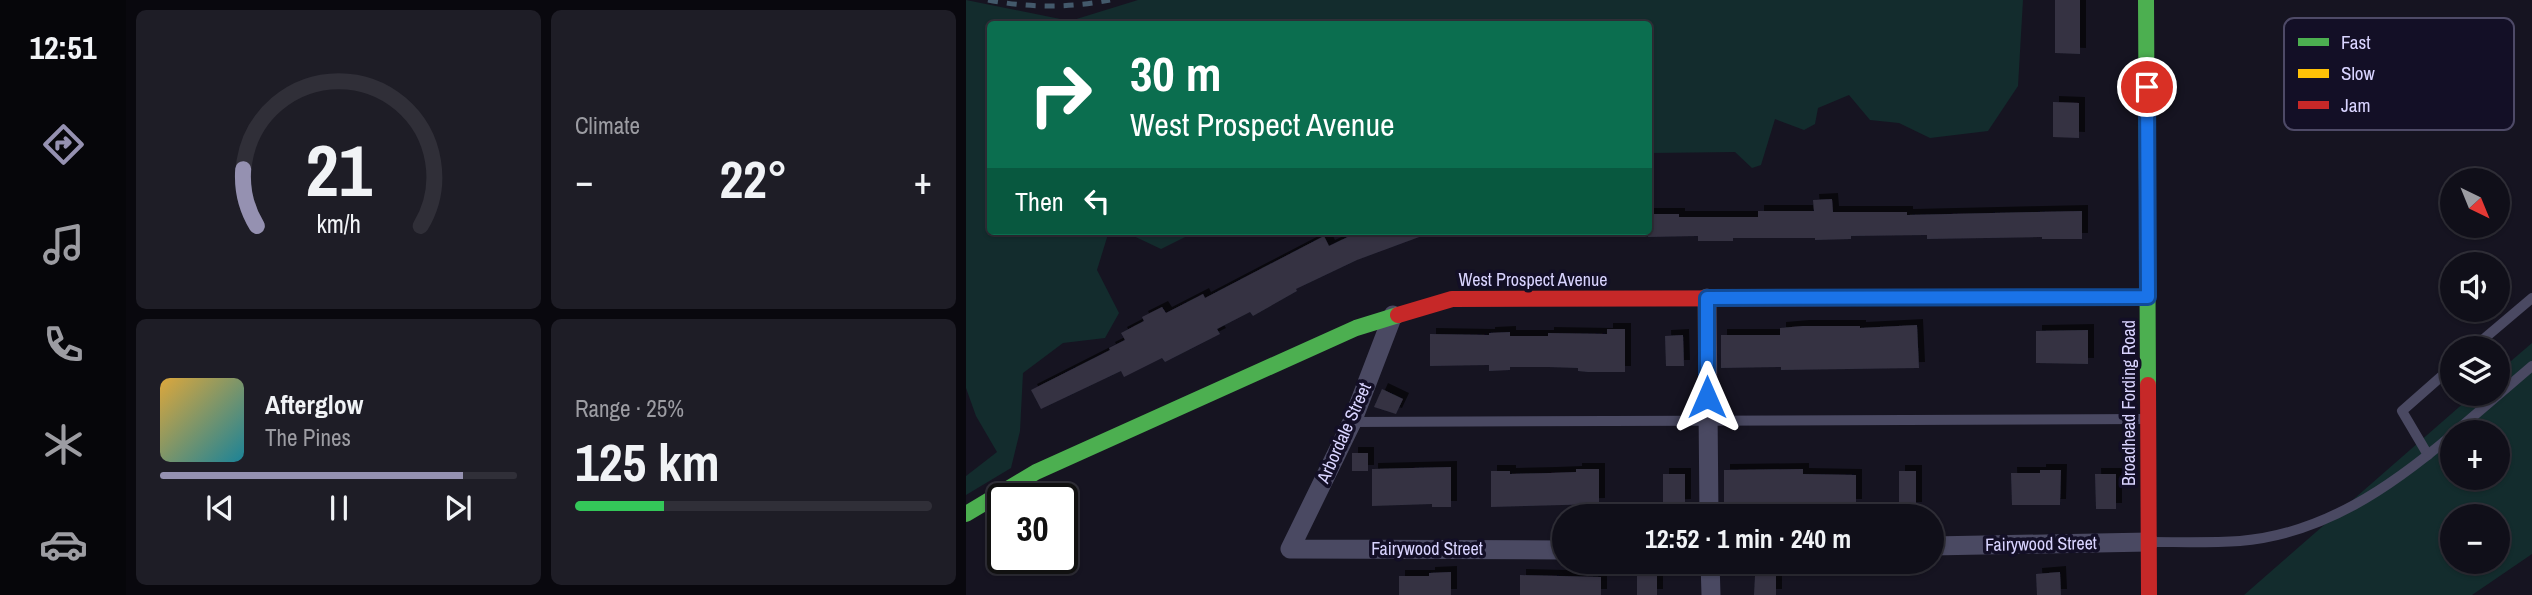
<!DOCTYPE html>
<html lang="en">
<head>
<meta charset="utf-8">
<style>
  :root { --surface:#100f19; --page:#1e1d26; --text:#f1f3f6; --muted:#9c9ca2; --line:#302f38; --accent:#9591b1 }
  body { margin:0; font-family:"Archivo Narrow",sans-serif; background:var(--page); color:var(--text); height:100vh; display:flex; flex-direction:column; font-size:26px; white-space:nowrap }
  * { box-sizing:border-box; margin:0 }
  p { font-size:23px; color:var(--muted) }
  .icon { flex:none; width:38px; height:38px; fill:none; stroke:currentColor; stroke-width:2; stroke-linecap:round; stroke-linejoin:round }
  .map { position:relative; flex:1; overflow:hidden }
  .side { display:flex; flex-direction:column; gap:10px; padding:10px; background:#09080e; width:840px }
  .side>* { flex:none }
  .top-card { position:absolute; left:21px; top:21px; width:665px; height:214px; border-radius:7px; box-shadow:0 2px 5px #0004,0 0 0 2px var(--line); background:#0b6e4f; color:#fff; overflow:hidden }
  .needle { width:46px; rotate:137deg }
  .controls { position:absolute; left:1474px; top:168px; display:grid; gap:14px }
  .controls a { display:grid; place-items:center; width:70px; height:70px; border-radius:50%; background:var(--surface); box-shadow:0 2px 5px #0004,0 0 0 2px var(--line); font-size:35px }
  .speed { position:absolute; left:21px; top:483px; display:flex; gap:14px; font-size:35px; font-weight:700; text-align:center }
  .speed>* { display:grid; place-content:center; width:91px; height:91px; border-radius:50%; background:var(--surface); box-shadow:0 2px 5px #0004,0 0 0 2px var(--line); line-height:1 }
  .speed .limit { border:4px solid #111; border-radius:10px; background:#fff; color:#111 }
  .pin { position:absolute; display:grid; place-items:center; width:60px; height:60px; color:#fff; margin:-30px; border:4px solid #fff; border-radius:50%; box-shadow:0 2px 7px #0007 }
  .me { position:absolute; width:77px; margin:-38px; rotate:0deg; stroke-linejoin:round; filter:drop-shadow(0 0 5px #0008) }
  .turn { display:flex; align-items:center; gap:24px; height:147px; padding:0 28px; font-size:32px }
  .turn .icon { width:91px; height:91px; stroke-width:2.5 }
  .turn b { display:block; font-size:49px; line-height:60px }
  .then { display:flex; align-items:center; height:66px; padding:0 28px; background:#0003; gap:14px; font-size:26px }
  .big { font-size:52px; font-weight:700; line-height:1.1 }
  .side .tile { flex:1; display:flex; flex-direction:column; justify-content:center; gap:10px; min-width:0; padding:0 24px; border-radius:10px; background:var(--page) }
  .side .dial { align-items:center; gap:0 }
  .dial svg { height:182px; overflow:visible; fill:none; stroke:var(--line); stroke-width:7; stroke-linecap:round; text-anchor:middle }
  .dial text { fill:var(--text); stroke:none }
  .song { display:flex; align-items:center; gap:21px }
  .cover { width:84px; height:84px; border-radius:10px; background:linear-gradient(135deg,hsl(40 70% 55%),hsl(190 70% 35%)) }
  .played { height:7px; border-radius:4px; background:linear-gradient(90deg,var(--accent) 85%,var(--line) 85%) }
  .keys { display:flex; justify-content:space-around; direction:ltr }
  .heat { display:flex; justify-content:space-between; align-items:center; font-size:38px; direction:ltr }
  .charge { height:10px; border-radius:5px; background:linear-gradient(90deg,#34c759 25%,var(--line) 0) }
  .side .tiles { flex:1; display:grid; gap:10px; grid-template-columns:repeat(2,1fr) }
  .trip { position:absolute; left:586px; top:504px; width:392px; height:70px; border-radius:35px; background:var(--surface); box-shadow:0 2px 5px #0004,0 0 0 2px var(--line); font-weight:700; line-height:70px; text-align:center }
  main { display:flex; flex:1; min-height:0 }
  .dock { display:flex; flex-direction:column; width:126px; justify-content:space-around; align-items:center; background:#06060a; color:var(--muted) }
  .dock .icon { width:49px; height:49px }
  .dock .on { color:var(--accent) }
  .dock b { font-size:32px; color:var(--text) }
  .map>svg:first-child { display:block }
</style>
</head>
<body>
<main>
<nav class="dock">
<b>12:51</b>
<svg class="icon on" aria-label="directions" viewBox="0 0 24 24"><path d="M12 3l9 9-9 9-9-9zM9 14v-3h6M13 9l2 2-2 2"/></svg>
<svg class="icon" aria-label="music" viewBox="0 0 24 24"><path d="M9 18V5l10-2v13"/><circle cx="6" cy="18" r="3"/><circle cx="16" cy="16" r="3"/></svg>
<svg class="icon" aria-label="phone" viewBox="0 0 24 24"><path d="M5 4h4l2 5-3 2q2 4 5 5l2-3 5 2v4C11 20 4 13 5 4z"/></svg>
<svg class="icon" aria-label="climate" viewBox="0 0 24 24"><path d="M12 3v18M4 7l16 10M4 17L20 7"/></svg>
<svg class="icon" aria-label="car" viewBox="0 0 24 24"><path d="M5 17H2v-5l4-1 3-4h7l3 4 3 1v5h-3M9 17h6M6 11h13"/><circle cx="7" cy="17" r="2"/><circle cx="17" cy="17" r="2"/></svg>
</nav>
<section class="side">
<div class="tiles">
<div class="tile dial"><svg viewBox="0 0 100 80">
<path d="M14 69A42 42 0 1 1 86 69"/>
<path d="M14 69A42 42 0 0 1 8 44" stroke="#9591b1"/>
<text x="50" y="56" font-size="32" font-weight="700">21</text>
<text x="50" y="72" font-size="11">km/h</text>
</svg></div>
<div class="tile"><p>Climate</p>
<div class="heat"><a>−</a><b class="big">22°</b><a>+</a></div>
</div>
<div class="tile">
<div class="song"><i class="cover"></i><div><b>Afterglow</b><p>The Pines</p></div></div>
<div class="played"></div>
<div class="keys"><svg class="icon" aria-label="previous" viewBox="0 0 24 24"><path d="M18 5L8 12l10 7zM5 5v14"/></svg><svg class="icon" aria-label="pause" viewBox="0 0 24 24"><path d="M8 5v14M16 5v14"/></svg><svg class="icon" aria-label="next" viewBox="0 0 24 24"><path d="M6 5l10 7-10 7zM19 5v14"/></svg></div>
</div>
<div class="tile"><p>Range · 25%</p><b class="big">125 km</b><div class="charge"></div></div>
</div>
</section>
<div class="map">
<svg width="1566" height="595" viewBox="0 0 1566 595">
  <defs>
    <filter id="shadow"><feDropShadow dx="6" dy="-6" stdDeviation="0" flood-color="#0009"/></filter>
  </defs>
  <rect width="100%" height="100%" fill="#161421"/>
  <g fill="#132c2d" fill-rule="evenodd">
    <path d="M 0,0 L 104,21 L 172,0 L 1057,0 L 1052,86 L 1022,131 L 964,138 L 933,123 L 904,120 L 883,95 L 852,108 L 849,124 L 838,130 L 809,119 L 795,165 L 786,168 L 769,152 L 683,153 L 682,24 L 24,24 L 24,231 L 143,231 L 131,270 L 153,313 L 139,338 L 97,343 L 57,373 L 54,431 L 45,468 L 0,495 L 0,476 L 31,452 L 10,416 L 0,388 Z"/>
    <path d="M 157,231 L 231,231 L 195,249 Z"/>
    <path d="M 1566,343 L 1566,554 L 1506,595 L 1278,595 L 1508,394 L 1531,394 L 1531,373 ZM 1486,432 L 1531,432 L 1531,478 L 1486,478 ZM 1486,516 L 1531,516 L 1531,562 L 1486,562 Z"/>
  </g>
  <g fill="#343243" filter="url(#shadow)">
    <path d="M 1089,0 L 1114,0 L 1114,54 L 1089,53 Z"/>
    <path d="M 1087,102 L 1113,103 L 1113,138 L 1087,137 Z"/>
    <path d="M 866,199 L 867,212 L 941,212 L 941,215 L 1116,211 L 1116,239 L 1076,239 L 1076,237 L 961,239 L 961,235 L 885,236 L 885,239 L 849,240 L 849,238 L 767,238 L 767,241 L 732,241 L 732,236 L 682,237 L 682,214 L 713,214 L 713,217 L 792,217 L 792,211 L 848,211 L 847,200 Z"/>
    <path d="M 394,231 L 463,231 L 464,233 L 391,260 L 330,289 L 331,291 L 287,316 L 284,312 L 251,329 L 254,334 L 199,362 L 196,358 L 158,377 L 155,371 L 75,409 L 65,390 L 144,350 L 143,348 L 159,340 L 155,333 L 178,321 L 176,317 L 196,307 L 200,313 L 237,294 L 239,298 L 358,236 L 363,246 Z"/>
    <path d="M 951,325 L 953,368 L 815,370 L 815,367 L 755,368 L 755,335 L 814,335 L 814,328 L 837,326 L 894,326 L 894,328 Z"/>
    <path d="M 641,329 L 659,329 L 659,372 L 622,372 L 612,371 L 612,368 L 582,367 L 544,367 L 544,370 L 523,371 L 523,365 L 464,366 L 464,334 L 523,335 L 523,333 L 544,332 L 544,336 L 582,336 L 582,333 L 641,334 Z"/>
    <path d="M 1122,330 L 1122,364 L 1070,363 L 1070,331 Z"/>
    <path d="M 717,335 L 718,366 L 700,366 L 699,336 Z"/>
    <path d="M 416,389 L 437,399 L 430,414 L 408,407 Z"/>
    <rect x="386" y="453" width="16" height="18"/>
    <path d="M 485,467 L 485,507 L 466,507 L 466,504 L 406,506 L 406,469 Z"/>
    <path d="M 610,469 L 633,469 L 633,504 L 525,507 L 525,471 L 544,471 L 544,474 L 584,473 L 610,472 Z"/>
    <path d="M 837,469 L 837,474 L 890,475 L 890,505 L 865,505 L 865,508 L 843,508 L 843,505 L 806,505 L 806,510 L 758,510 L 758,470 Z"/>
    <path d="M 1074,470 L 1095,470 L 1094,505 L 1046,505 L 1045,473 L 1074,473 Z"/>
    <rect x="933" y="471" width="17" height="37"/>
    <path d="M 697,474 L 719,474 L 719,505 L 697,506 Z"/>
    <path d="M 1129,474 L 1150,474 L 1150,509 L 1130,509 Z"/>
    <path d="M 485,572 L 485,595 L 433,595 L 433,576 L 463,576 L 463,573 Z"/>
    <path d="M 1094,572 L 1095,595 L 1071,595 L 1070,574 Z"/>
    <rect x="671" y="573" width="20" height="22"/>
    <path d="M 554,575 L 635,577 L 635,595 L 554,595 Z"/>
    <path d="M 789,576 L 810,576 L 810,595 L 788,595 Z"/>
  </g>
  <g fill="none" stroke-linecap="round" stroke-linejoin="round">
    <g stroke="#4a4962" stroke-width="10">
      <path d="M 1507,348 L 1566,298"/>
      <path d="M 386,422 L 1178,419"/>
      <path d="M 1489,432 L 1566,366"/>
      <path d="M 1462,455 L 1436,411 L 1486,367"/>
      <path d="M 1184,542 C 1214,542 1244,543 1274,541 C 1357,534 1425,487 1486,435"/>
    </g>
    <g stroke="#4a4962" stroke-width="19">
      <path d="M 741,298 L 743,516"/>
      <path d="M 427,315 L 386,422 L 324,549 L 598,550"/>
      <path d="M 966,546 L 1183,542"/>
      <path d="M 744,562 L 745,595"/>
    </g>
    <g stroke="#4caf50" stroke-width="16">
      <path d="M 1180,0 L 1182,385"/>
      <path d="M 0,514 L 70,472 L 390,328 L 432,315"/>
    </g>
    <path stroke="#ffc107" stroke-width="16" d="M 894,298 L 1182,297"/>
    <g stroke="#c62828" stroke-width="16">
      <path d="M 432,315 L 486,299 L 894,298"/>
      <path d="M 1182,385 L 1183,595"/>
    </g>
    <path stroke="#43596b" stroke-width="5" stroke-dasharray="10 9" stroke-linecap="butt" d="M 22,0 C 63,8 103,8 144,0"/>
  </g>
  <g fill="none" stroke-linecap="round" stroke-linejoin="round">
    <defs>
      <path id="route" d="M 741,397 L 741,298 L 1182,297 L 1181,87"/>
    </defs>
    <use href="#route" stroke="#114b97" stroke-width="18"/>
    <use href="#route" stroke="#1a73e8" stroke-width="12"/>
  </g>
  <g text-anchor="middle" stroke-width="7" stroke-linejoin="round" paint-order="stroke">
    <g font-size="18" fill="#d9d4ff" stroke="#130f26">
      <text x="567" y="286">West Prospect Avenue</text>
      <text transform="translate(1163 403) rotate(-90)" y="6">Broadhead Fording Road</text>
      <text transform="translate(378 433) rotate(-66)" y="6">Arbordale Street</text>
      <text transform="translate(1075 544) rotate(-1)" y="6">Fairywood Street</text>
      <text x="461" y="555">Fairywood Street</text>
    </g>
  </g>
  <rect x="1318" y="18" width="230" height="112" rx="10" fill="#130f26" stroke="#4e4a67" stroke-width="2"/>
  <rect x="1332" y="38" width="31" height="8" fill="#4caf50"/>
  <rect x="1332" y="69" width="31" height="9" fill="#ffc107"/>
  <rect x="1332" y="101" width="31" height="8" fill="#c62828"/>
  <g font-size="19" fill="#d9d4ff">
    <text x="1375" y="49">Fast</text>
    <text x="1375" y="80">Slow</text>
    <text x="1375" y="112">Jam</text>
  </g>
</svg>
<div class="controls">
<a><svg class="needle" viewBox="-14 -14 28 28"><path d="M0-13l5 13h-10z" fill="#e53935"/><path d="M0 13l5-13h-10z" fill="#9c9ca2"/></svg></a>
<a><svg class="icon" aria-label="sound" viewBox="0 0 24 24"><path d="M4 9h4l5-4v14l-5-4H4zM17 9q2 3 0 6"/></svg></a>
<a><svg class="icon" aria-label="layers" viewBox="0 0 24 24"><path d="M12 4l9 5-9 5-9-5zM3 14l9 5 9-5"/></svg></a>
<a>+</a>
<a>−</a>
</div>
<div class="speed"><div class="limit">30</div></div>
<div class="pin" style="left:1181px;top:87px;background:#d93025"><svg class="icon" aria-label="arrive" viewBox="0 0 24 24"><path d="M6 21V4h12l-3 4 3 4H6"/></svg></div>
<svg class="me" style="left:741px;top:397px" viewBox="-20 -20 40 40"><path d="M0-17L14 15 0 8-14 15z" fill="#1a73e8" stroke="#fff" stroke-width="4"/></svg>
<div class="trip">12:52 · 1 min · 240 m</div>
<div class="top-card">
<div class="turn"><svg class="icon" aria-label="right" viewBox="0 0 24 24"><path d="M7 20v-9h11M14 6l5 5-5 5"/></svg><div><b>30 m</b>West Prospect Avenue</div></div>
<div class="then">Then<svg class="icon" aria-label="left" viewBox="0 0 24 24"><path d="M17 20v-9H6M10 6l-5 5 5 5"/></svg></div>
</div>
</div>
</main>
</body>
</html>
